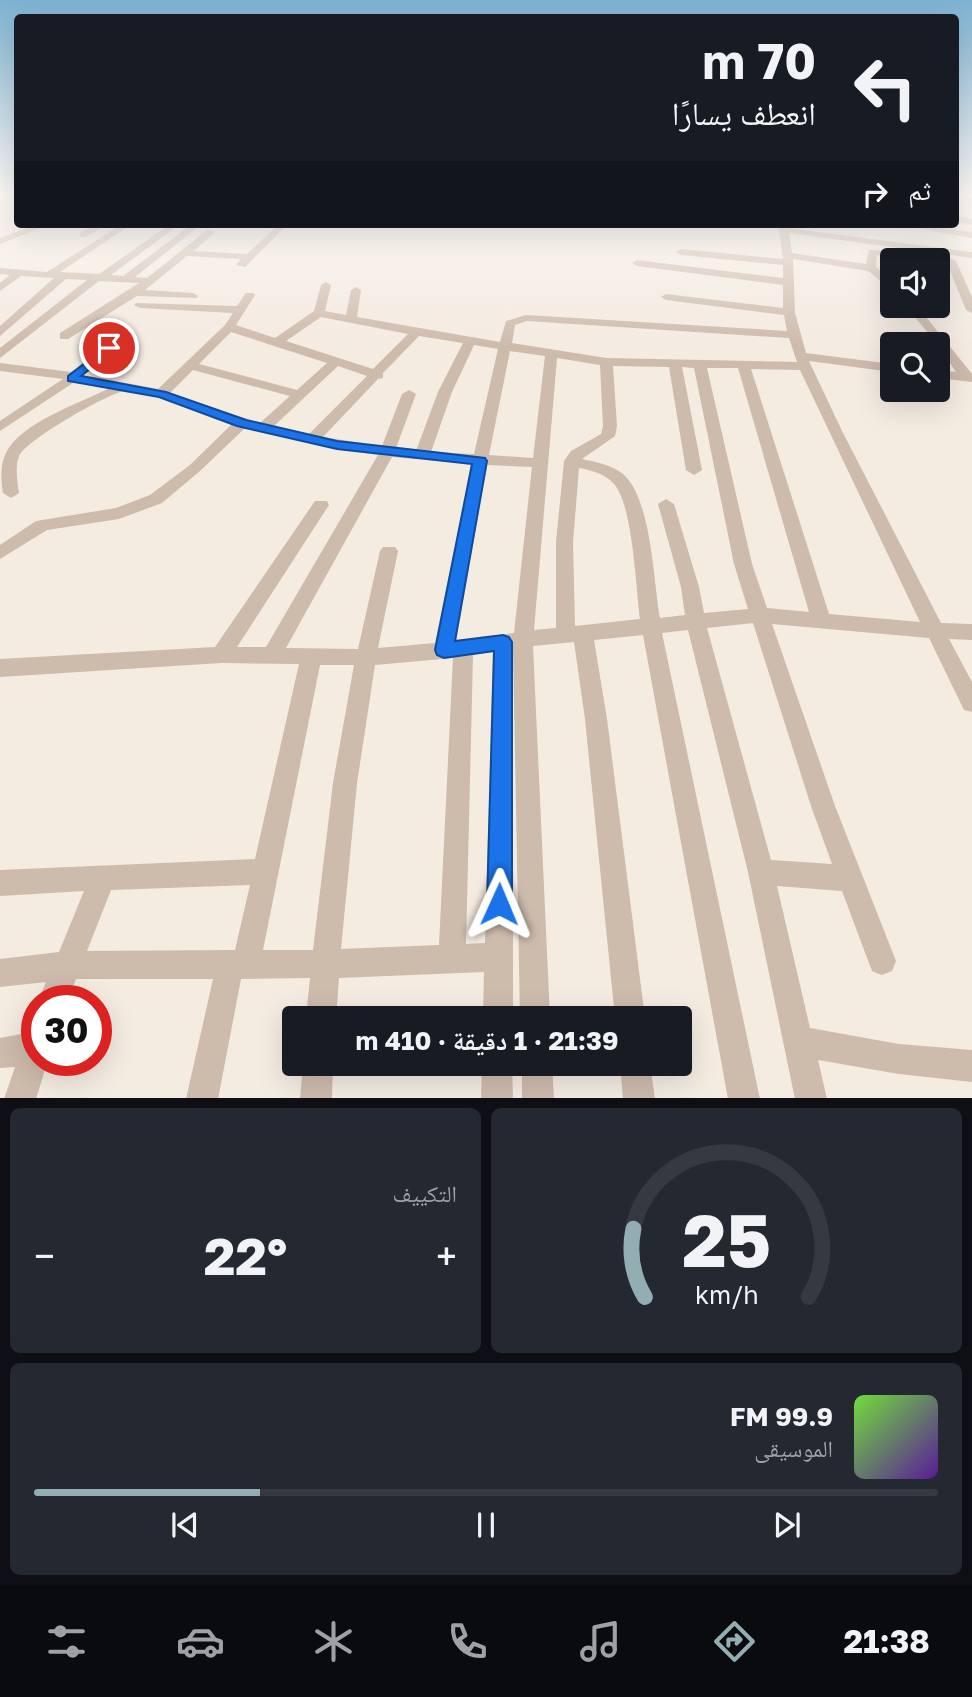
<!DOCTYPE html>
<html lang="ar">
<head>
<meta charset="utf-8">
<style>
  :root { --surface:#171b24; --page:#242831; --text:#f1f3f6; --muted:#9ea1a6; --line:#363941; --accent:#92aeb2 }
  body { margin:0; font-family:"Golos Text","Noto Naskh Arabic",sans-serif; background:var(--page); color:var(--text); direction:rtl; height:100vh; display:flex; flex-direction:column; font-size:26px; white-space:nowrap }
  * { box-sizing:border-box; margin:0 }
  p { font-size:23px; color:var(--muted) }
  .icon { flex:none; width:38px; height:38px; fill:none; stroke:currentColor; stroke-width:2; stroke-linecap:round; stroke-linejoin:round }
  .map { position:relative; height:1098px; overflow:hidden; direction:ltr }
  .sheet { display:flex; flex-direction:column; gap:10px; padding:10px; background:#0d0f14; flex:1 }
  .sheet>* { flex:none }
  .banner { position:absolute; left:14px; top:14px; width:945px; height:214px; border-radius:7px; box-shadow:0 7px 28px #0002; direction:rtl; background:#171b24; color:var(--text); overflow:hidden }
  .controls { position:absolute; left:880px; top:248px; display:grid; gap:14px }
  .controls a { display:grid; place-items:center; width:70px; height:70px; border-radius:7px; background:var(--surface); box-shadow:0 7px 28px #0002; font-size:35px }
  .speed { position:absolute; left:21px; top:985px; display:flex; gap:14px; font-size:35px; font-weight:700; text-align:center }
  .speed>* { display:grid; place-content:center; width:91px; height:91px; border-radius:50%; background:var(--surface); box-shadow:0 7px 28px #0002; line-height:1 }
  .speed .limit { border:10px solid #d22; background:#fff; color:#111 }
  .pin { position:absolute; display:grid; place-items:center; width:60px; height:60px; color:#fff; margin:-30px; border:4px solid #fff; border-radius:50%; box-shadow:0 2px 7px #0007 }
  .me { position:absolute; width:77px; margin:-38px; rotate:1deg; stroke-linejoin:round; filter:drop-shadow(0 0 5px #0008) }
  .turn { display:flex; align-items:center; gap:24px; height:147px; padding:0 28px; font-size:32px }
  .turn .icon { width:91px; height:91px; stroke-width:2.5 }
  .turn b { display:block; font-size:49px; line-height:60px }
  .then { display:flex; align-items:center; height:66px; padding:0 28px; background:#0003; gap:14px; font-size:26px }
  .big { font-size:52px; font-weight:700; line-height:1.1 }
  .sheet .tile { flex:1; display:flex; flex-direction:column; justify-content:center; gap:10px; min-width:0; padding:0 24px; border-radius:10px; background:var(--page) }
  .sheet .dial { align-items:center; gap:0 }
  .dial svg { height:182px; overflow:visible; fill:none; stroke:var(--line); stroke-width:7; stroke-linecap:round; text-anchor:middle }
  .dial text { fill:var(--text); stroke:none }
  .song { display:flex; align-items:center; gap:21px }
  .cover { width:84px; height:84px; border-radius:10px; background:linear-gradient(135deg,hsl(100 70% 55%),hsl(270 70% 35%)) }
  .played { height:7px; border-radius:4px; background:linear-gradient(90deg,var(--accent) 25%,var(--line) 25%) }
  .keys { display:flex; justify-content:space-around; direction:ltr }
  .heat { display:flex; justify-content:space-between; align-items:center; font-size:38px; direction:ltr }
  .sheet .tiles { flex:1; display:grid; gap:10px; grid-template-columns:1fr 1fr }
  .tile:last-child { grid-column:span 2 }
  .trip { position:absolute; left:282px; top:1006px; width:410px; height:70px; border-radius:7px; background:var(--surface); box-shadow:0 7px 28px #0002; font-weight:700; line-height:70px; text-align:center; direction:rtl }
  .dock { display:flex; height:112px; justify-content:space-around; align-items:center; background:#090b0e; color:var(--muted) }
  .dock .icon { width:49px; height:49px }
  .dock .active { color:var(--accent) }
  .dock b { font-size:32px; color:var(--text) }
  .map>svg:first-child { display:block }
</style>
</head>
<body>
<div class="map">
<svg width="972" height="1099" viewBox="0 0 972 1099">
  <rect width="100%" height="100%" fill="#f4ebe1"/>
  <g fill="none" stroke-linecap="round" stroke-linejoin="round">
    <g fill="#cdbbac" fill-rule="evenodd">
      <path d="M 956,194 L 972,197 L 972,201 L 956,198 Z"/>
      <path d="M 956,216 L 972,219 L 972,225 L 956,222 Z"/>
      <path d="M 38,224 L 50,224 L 0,244 L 0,238 Z"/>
      <path d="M 96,224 L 107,224 L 86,237 L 80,237 L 80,233 Z"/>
      <path d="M 122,224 L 132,224 L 60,272 L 99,274 L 170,224 L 180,224 L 111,275 L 123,276 L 192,224 L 202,224 L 135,277 L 147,278 L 207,230 L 215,232 L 194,251 L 247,254 L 279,224 L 288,224 L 245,267 L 236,265 L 241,259 L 187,256 L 145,290 L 193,293 L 198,296 L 197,298 L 137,296 L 68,339 L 60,339 L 60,333 L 139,283 L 99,281 L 0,358 L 0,348 L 87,280 L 66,279 L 0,336 L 0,326 L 54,278 L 21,276 L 0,291 L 0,283 L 10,275 L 0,274 L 0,268 L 47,272 Z"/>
      <path d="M 778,224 L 786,224 L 787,228 L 972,252 L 972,258 L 789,233 L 792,253 L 866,264 L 869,250 L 894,251 L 899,254 L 894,257 L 877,255 L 876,267 L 892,282 L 892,290 L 868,271 L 793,259 L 795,313 L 806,353 L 892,364 L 892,372 L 809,361 L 842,431 L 941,623 L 972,624 L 972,640 L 949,639 L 972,682 L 972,712 L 964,710 L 929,638 L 772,624 L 835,806 L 896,961 L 892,971 L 882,975 L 872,971 L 842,891 L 777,886 L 810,1028 L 899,1044 L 972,1050 L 972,1082 L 899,1074 L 818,1060 L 827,1099 L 795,1099 L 748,872 L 688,630 L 662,633 L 760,1099 L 728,1099 L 643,635 L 594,640 L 607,719 L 645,1018 L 615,1018 L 585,719 L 574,642 L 533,646 L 550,1018 L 520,1018 L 513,649 L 513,1018 L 483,1018 L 484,972 L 339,978 L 336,1018 L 306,1018 L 310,978 L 241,979 L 218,1099 L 186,1099 L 213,979 L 76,979 L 68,1001 L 38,1001 L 46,982 L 0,987 L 0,959 L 59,952 L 84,891 L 0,896 L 0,870 L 255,859 L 299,664 L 221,663 L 0,677 L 0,659 L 215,647 L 315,501 L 327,501 L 329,505 L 237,647 L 266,647 L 378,455 L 337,449 L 245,428 L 200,471 L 162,503 L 119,519 L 47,530 L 0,559 L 0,545 L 36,521 L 116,508 L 150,495 L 190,465 L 232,424 C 210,416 145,387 124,391 C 107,394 26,440 19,456 C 15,467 17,481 19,493 L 11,498 L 3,493 C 1,480 0,467 5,455 C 18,423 81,403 110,388 L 76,381 L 0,431 L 0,421 L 63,379 L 0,371 L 0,363 L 71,372 L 127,329 L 131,330 L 131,336 L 84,375 L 158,389 L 225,325 L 233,313 L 140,308 L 134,305 L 136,303 L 237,306 L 246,293 L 254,293 L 255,295 L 236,325 L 275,338 L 314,311 L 321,285 L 326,282 L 331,285 L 325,311 L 346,315 L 351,290 L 356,287 L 361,290 L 357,317 L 500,342 L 506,321 L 526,315 L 787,331 L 784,315 L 666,300 L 661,297 L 666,294 L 783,308 L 783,285 L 637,266 L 632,263 L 637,260 L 783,278 L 783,265 L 681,255 L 676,252 L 681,249 L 783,259 ZM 321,317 L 408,334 L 373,369 L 286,341 ZM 527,321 L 789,338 L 797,362 L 606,358 L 512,343 L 515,325 ZM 231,332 L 327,363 L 297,390 L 199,364 ZM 419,336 L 463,343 L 438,392 L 416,451 L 396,448 L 416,394 L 409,390 L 402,394 L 382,446 L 323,437 L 378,379 L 383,378 L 383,373 ZM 474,345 L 498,349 L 474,454 L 431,452 L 452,392 ZM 510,351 L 545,356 L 533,458 L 489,455 ZM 557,358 L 600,365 L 603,426 L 601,434 L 571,451 L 564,461 L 556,542 L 556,628 L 534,630 ZM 338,366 L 367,376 L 309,434 L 274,426 ZM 613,366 L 669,367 L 686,470 L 694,475 L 702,470 L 682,367 L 694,368 L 734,564 L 748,609 L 704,613 L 699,587 L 674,504 L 666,499 L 658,504 L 681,587 L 685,615 L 660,618 C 653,580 652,500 623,474 C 612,465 596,462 582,459 L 615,436 L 617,426 ZM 707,368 L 738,368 L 809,612 L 767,608 L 752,564 ZM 751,369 L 800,370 L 920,622 L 829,614 ZM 193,370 L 290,396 L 260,423 L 170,393 ZM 392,457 L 472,464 L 435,643 L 378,648 L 398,551 L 395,547 L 383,547 L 380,551 L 358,649 L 286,648 ZM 487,465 L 532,467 L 514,633 L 456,641 ZM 579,468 C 591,470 605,474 613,483 C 633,502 636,590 640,619 L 575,626 L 573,542 ZM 753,623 L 811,806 L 832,864 L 771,860 L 707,628 ZM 493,652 L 485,943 L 466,944 L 473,655 ZM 453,658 L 439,945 L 341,949 L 357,783 L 375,665 ZM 320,665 L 354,665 L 333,783 L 313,950 L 263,950 ZM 250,885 L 235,950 L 87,951 L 111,890 Z"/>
      <path d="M 895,224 L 917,224 L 972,232 L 972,238 Z"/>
      <path d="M 951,258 L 956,261 L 972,297 L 972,313 L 966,310 L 946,261 Z"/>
      <path d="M 906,306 L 917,306 L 972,374 L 972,382 L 938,378 L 938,370 L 956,372 L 938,345 Z"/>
      <path d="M 37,1031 L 37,1060 L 48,1060 L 36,1099 L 4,1099 L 15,1067 L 0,1068 L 0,1038 Z"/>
      <path d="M 303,1064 L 333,1064 L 332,1099 L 300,1099 Z"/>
      <path d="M 482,1064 L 512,1064 L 513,1099 L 481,1099 Z"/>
      <path d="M 522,1064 L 552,1064 L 554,1099 L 522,1099 Z"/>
      <path d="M 620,1064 L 650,1064 L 655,1099 L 623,1099 Z"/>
    </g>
  </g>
  <linearGradient id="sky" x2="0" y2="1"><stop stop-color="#7eb2d2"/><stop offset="0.56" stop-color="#faf6f2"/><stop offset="1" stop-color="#faf6f2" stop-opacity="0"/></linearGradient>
  <rect width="972" height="347" fill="url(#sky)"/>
  <path fill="#1a73e8" stroke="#114b97" stroke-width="2" d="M 109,345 L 113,346 L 113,351 L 81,376 L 166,392 L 246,420 L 337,441 L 485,458 L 487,461 L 455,641 L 503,635 L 509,637 L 512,642 L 512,904 L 508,913 L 499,916 L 491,913 L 487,904 L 494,651 L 444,658 L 437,655 L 435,650 L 472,464 L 337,449 L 237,426 L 159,397 L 68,381 L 68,376 Z"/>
</svg>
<div class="controls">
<a><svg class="icon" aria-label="sound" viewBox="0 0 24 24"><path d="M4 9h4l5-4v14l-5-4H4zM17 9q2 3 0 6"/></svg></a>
<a><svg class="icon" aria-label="search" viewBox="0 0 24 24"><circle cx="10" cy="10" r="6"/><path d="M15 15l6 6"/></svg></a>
</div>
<div class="speed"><div class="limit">30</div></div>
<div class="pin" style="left:109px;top:348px;background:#d93025"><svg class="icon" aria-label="arrive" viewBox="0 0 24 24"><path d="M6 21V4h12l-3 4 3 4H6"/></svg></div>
<svg class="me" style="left:499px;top:904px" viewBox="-20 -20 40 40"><path d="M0-17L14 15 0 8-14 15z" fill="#1a73e8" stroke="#fff" stroke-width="4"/></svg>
<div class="trip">21:39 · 1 دقيقة · 410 m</div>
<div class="banner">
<div class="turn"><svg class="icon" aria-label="left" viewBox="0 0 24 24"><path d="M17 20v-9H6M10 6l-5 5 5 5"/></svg><div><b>70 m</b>انعطف يسارًا</div></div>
<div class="then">ثم<svg class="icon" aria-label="right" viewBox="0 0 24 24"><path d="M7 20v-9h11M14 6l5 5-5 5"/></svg></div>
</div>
</div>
<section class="sheet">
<div class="tiles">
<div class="tile dial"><svg viewBox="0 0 100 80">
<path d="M14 69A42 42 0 1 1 86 69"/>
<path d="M14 69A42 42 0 0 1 9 39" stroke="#92aeb2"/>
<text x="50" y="56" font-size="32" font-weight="700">25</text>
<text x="50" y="72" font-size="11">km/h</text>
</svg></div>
<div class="tile"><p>التكييف</p>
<div class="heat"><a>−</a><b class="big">22°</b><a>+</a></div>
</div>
<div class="tile">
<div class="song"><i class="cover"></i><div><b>99.9 FM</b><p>الموسيقى</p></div></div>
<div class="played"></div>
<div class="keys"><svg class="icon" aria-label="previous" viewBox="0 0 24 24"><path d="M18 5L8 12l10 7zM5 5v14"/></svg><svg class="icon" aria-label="pause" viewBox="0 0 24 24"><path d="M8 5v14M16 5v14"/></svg><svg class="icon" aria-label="next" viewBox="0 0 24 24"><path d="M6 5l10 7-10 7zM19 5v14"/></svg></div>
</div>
</div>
</section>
<nav class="dock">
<b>21:38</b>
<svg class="icon active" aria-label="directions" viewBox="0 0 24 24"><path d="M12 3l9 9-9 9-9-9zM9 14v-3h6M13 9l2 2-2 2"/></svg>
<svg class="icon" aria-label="music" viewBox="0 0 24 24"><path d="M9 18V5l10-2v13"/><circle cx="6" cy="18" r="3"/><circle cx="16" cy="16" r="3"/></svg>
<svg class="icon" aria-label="phone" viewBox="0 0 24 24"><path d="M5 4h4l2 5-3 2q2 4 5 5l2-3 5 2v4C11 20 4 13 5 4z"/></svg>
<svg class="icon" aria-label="climate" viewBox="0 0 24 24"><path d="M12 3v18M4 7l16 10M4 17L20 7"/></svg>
<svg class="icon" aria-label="car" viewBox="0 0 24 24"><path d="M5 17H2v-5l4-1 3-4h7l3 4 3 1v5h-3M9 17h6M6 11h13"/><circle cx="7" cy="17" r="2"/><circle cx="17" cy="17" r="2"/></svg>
<svg class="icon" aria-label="filters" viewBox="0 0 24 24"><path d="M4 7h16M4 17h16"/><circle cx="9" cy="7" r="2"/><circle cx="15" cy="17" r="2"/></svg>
</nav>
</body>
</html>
